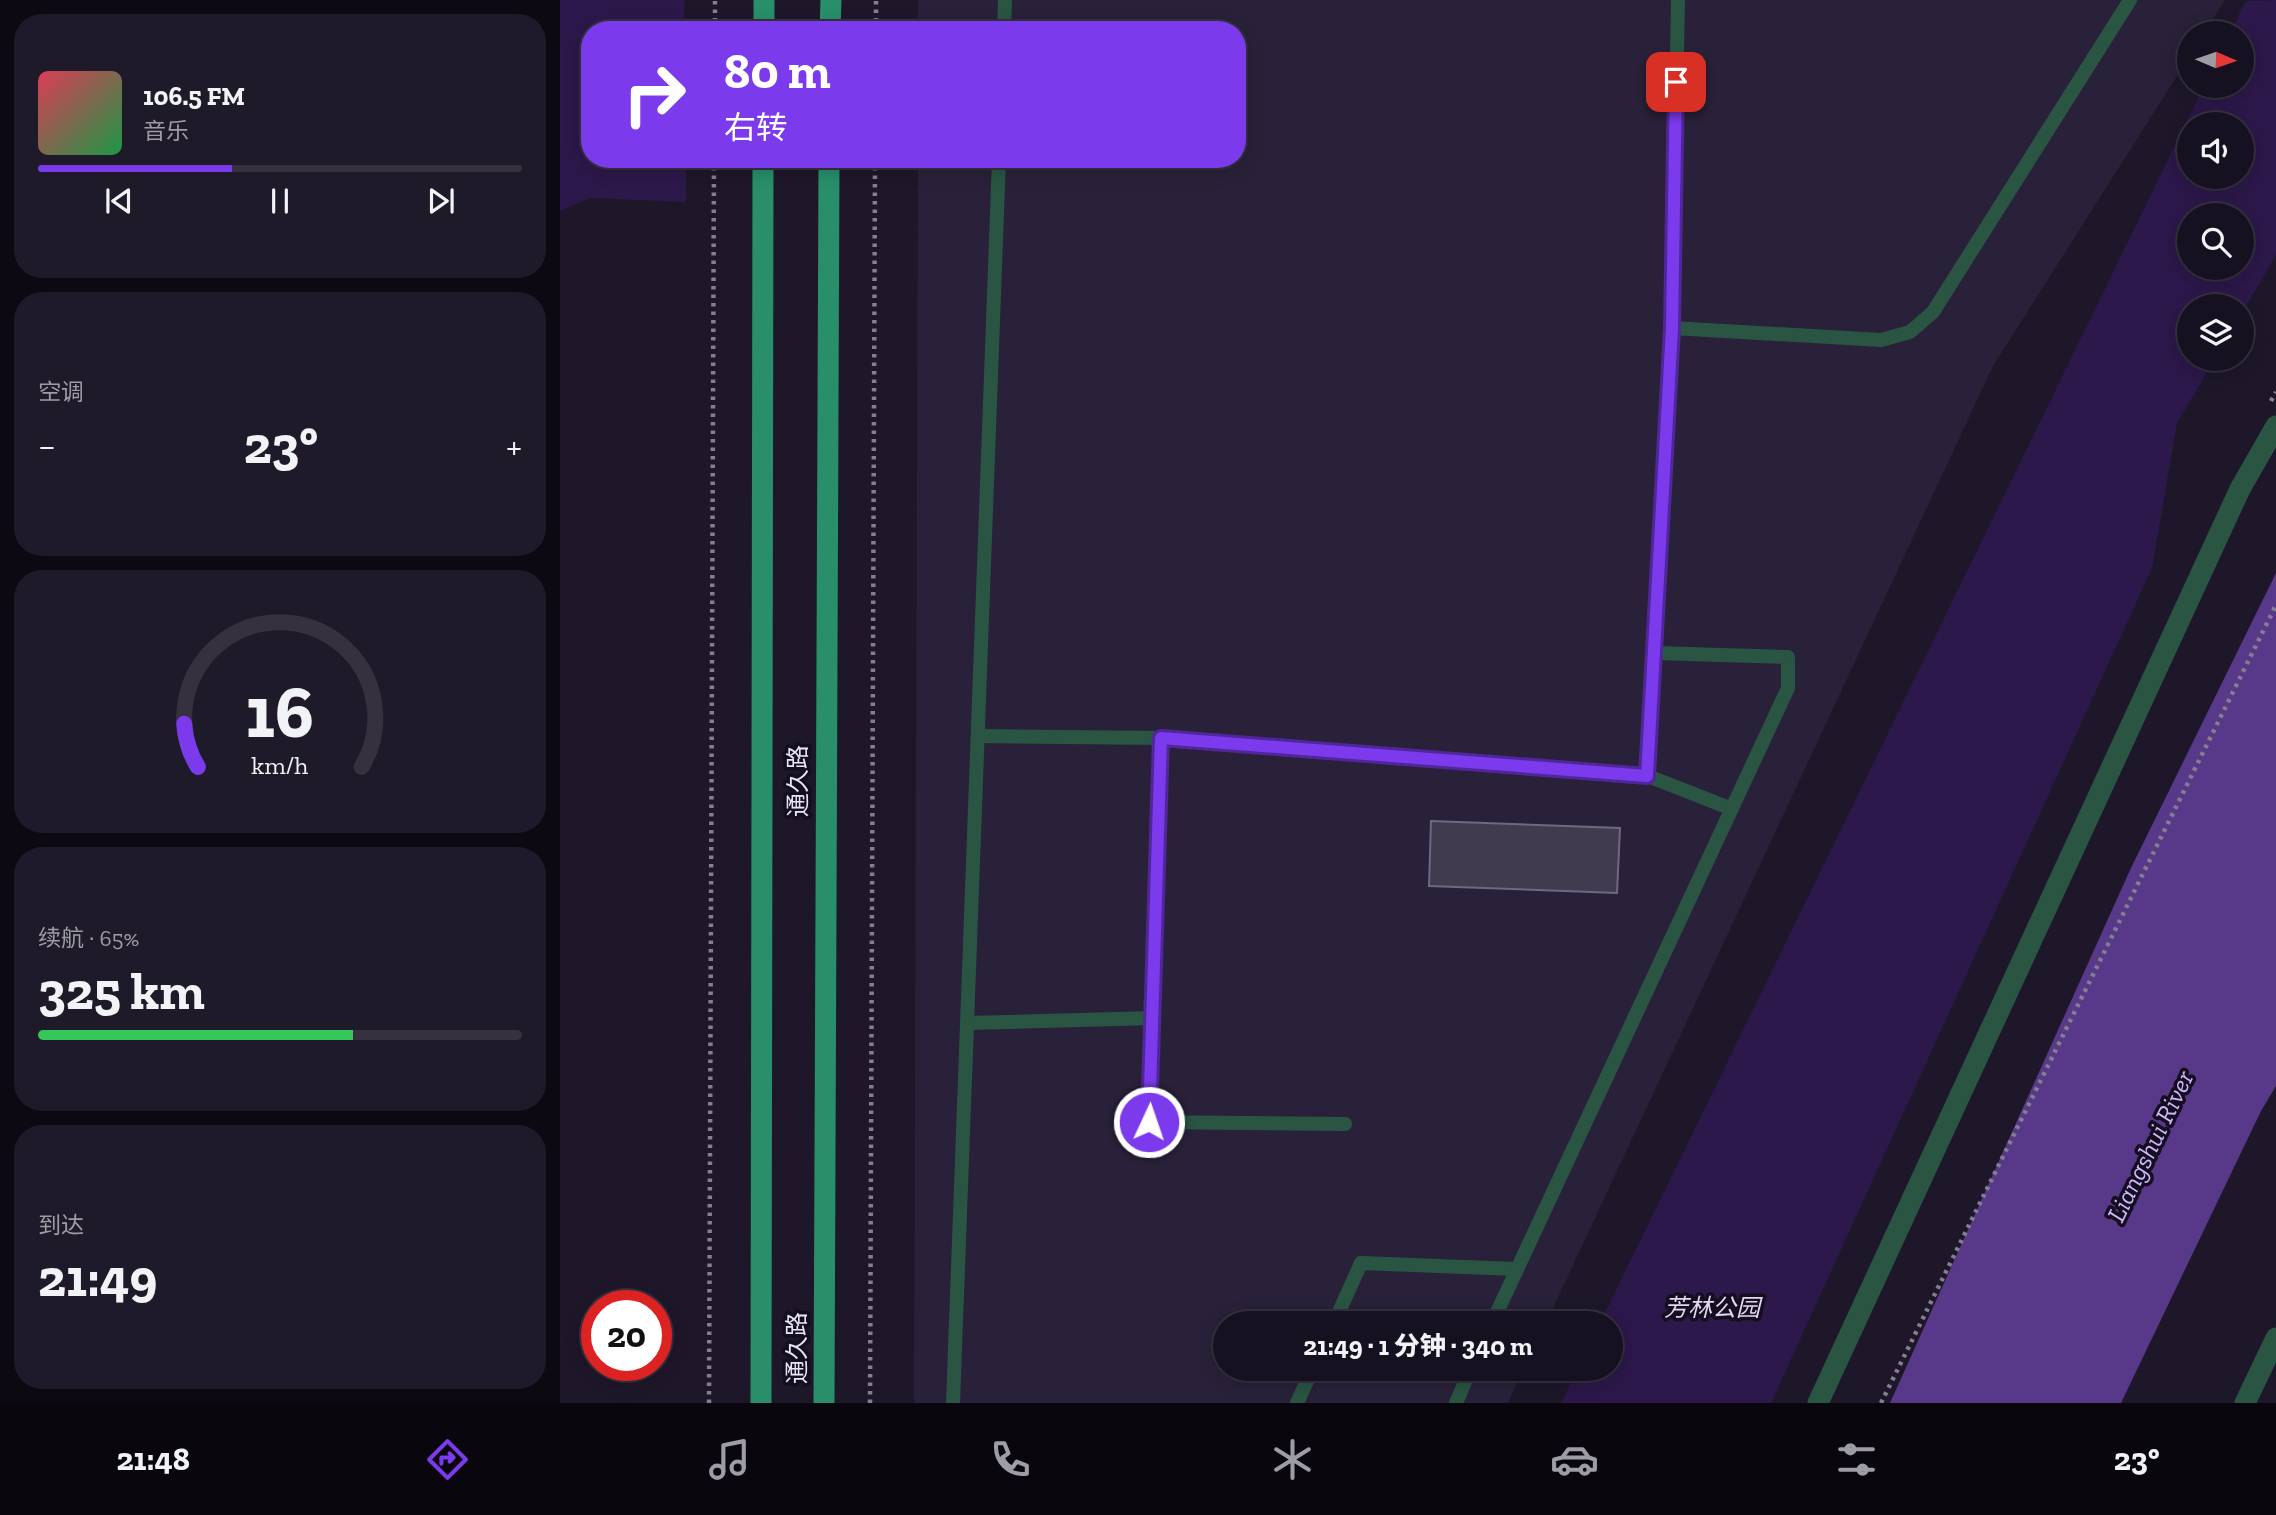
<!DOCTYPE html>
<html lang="zh">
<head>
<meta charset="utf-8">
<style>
  :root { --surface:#161120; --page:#1f1a29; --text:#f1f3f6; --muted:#9e9da5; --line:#35313e; --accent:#7c3aed }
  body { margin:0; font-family:"Zilla Slab","Noto Sans SC",serif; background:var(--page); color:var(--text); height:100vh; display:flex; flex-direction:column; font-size:26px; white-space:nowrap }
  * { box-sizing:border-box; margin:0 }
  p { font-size:23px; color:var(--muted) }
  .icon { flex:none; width:38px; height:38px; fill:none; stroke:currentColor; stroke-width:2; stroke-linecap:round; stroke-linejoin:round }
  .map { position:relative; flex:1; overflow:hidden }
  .sheet { display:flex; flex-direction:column; gap:14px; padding:14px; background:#0c0912; width:560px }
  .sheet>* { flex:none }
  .guide { position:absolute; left:21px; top:21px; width:665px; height:147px; border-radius:28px; box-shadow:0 4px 18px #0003,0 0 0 2px var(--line); background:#7c3aed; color:#fff; overflow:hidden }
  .needle { width:46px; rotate:92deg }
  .fabs { position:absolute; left:1617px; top:21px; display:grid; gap:14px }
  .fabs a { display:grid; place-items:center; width:77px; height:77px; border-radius:50%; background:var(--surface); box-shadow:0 4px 18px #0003,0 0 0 2px var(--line); font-size:35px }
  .speed { position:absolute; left:21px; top:1290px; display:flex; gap:14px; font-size:35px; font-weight:700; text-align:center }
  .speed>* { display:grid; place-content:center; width:91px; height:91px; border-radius:50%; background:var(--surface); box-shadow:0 4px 18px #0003,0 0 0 2px var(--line); line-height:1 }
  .speed .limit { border:10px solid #d22; background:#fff; color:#111 }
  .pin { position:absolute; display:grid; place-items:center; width:60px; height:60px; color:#fff; margin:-30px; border-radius:14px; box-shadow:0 4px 10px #0006 }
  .me { position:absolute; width:77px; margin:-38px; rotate:3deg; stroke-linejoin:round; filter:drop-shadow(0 0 5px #0008) }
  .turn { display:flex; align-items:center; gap:24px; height:147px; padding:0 28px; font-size:32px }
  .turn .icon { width:91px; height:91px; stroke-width:2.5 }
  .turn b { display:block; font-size:49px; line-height:60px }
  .big { font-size:52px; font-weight:800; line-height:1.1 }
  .sheet .widget { flex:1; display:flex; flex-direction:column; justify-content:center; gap:10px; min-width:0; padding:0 24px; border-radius:28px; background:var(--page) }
  .sheet .dial { align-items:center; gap:0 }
  .dial svg { height:182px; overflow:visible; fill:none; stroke:var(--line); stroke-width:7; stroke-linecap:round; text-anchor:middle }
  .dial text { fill:var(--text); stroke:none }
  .song { display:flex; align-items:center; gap:21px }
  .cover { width:84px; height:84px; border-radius:10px; background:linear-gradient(135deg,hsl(350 70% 55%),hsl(140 70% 35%)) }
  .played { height:7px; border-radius:4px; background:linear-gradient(90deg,var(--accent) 40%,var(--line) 40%) }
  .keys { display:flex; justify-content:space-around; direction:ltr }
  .heat { display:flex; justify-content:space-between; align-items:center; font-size:38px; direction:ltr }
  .charge { height:10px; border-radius:5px; background:linear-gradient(90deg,#34c759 65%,var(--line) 0) }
  .trip { position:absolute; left:653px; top:1311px; width:410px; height:70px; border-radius:35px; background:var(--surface); box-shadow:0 4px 18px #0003,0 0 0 2px var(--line); font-weight:800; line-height:70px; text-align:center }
  .tabs { display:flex; height:112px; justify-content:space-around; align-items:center; background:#09070d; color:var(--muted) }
  .tabs .icon { width:49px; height:49px }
  .tabs .current { color:var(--accent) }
  .tabs b { font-size:32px; color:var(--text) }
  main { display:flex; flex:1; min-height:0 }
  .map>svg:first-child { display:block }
</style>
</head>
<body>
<main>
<section class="sheet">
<div class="widget">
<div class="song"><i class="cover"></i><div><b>106.5 FM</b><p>音乐</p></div></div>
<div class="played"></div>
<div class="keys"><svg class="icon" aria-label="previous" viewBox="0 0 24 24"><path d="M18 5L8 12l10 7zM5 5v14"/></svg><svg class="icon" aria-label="pause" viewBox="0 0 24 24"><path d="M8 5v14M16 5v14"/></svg><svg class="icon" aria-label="next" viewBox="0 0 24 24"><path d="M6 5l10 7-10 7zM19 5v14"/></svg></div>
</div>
<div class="widget"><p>空调</p>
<div class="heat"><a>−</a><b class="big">23°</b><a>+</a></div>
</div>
<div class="widget dial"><svg viewBox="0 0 100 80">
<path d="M14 69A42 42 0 1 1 86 69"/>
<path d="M14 69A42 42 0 0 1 8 50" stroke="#7c3aed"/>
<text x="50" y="56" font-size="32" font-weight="700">16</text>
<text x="50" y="72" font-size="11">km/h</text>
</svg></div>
<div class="widget"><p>续航 · 65%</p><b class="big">325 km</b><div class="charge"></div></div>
<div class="widget"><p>到达</p><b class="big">21:49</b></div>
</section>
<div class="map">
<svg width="1716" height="1403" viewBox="0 0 1716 1403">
  <rect width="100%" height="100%" fill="#1e172a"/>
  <path fill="#292139" d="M 358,0 L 1665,0 L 1644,33 L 1629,33 L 1629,57 L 1433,366 L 986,1323 L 665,1323 L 665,1368 L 964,1369 L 948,1403 L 354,1403 L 358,159 L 677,159 L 677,30 L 358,30 Z"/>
  <g fill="#2c184a" fill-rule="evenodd">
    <path d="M 0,0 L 124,0 L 124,30 L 30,30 L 30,159 L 126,159 L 126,202 L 30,198 L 0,211 Z"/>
    <path d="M 1716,0 L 1716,255 L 1682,313 L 1682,306 L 1629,306 L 1629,359 L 1655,359 L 1617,423 L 1592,568 L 1211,1403 L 1001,1403 L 1018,1369 L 1050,1368 L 1050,1323 L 1040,1323 L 1644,86 L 1682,86 L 1682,33 L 1670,33 L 1686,1 ZM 1629,124 L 1682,124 L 1682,177 L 1629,177 ZM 1629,215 L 1682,215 L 1682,268 L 1629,268 Z"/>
  </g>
  <path fill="#583889" d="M 1716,573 L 1716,1086 L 1701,1111 L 1561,1403 L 1330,1403 L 1570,870 Z"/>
  <path fill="#413b50" stroke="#6f687f" stroke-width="2" d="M 871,821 L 1060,828 L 1057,893 L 869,886 Z"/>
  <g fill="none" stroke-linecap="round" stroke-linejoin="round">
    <g stroke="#847f8f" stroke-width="4.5" stroke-dasharray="3.5 5" stroke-linecap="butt">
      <path d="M 155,30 L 155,0"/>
      <path d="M 316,30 L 316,0"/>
      <path d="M 1711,401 L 1716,392"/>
      <path d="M 149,1403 L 154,159"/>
      <path d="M 310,1403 L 315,159"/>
      <path d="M 1321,1403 L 1716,605"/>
    </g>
    <g stroke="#2a5543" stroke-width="14">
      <path d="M 444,30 L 445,0"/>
      <path d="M 1112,328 L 1321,340 L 1350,332 L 1373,312 L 1570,0"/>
      <path d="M 418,736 L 601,738 L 1088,776 L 1172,809"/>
      <path d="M 601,738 L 589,1122 L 785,1124"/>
      <path d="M 1088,776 L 1112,328 L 1118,0"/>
      <path d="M 407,1023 L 594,1018"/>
      <path d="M 774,1323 L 801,1263 L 956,1269"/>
      <path d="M 932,1323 L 1228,688 L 1228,657 L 1095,653"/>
      <path d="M 393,1403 L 439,159"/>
      <path d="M 737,1403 L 753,1368"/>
      <path d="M 896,1403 L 911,1368"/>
    </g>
    <g stroke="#2a5543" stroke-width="21">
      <path d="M 1258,1403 L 1680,489 L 1716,426"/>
      <path d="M 1685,1403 L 1716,1338"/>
    </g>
    <g stroke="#288f6a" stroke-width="21">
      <path d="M 204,30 L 204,0"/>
      <path d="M 270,30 L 271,0"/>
      <path d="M 201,1403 L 203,159"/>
      <path d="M 264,1403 L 269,159"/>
    </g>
  </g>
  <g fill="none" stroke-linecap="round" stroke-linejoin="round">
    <defs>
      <path id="route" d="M 589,1122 L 601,738 L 1087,776 L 1112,328 L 1116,82"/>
    </defs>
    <use href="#route" stroke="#51269a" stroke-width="18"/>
    <use href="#route" stroke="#7c3aed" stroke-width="12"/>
  </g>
  <g text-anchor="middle" stroke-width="7" stroke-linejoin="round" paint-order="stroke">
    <g font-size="24" fill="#e8e5f2" stroke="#140e20">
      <text transform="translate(238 781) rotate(-90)" y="8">通久路</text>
      <text transform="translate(237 1348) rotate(-90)" y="8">通久路</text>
    </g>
    <g font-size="24" font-style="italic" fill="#dfd8ef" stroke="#140e20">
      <text x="1152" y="1316">芳林公园</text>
    </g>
    <g font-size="26" font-style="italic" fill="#cdb8fb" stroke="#140e20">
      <text transform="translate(1590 1146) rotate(-64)" y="9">Liangshui River</text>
    </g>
  </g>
</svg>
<div class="fabs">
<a><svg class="needle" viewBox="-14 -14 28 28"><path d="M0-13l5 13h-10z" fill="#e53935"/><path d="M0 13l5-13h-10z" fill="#9e9da5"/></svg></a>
<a><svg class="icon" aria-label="sound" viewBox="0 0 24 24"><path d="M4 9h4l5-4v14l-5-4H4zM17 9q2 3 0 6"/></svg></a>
<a><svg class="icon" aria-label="search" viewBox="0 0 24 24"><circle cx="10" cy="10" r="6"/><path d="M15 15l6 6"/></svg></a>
<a><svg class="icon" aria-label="layers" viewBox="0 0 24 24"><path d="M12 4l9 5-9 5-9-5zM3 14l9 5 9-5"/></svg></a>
</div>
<div class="speed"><div class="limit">20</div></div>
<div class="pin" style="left:1116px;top:82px;background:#d93025"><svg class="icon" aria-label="arrive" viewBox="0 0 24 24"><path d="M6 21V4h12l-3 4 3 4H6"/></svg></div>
<svg class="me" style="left:589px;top:1122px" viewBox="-20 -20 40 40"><circle r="17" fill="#7c3aed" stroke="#fff" stroke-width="3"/><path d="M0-11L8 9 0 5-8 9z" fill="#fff"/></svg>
<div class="trip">21:49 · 1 分钟 · 340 m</div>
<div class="guide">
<div class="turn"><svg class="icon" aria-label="right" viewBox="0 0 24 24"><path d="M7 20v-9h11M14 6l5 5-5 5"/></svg><div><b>80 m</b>右转</div></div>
</div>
</div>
</main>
<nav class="tabs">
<b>21:48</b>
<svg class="icon current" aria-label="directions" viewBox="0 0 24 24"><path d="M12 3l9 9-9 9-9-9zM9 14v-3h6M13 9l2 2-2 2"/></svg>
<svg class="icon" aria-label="music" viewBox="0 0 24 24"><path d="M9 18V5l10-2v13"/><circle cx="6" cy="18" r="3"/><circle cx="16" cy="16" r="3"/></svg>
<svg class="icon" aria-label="phone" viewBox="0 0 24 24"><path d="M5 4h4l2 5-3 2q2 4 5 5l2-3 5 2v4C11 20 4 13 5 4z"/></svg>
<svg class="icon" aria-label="climate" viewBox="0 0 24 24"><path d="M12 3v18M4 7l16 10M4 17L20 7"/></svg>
<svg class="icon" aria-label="car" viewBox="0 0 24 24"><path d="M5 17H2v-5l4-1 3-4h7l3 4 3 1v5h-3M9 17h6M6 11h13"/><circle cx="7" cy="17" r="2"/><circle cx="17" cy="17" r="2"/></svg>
<svg class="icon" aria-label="filters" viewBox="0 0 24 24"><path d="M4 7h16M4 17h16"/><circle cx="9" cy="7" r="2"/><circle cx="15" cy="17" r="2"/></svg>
<b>23°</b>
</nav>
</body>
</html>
